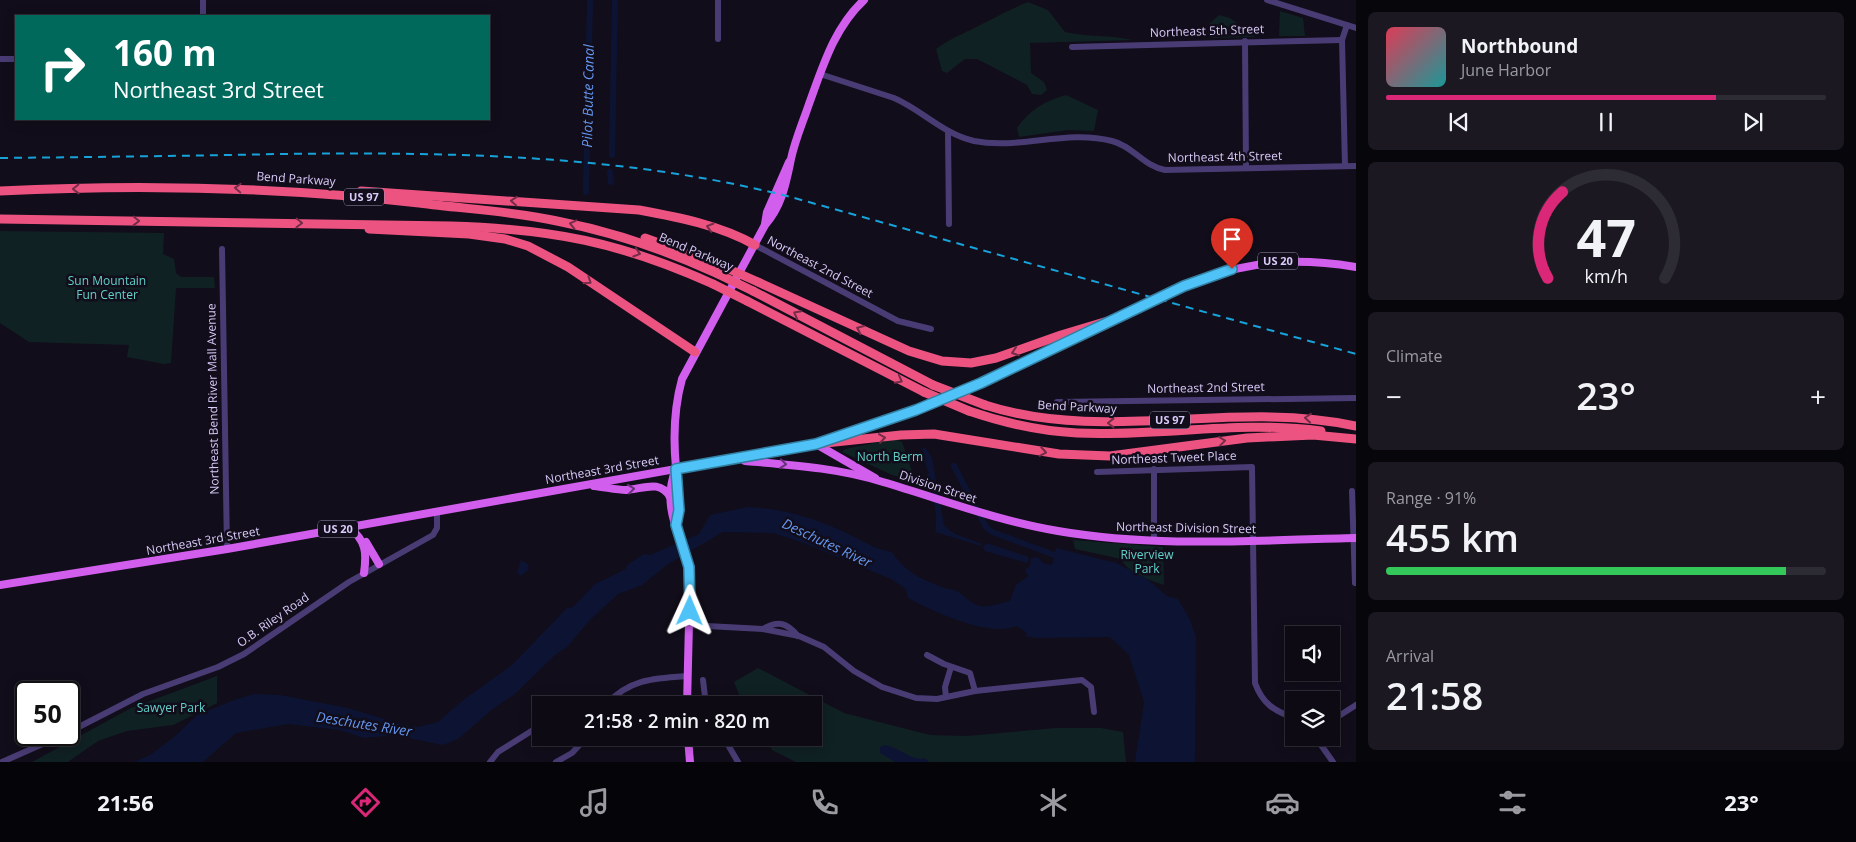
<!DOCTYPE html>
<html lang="en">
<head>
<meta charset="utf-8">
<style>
  :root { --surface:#0d0a14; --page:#1b1822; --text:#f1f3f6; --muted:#9a9aa0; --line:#2d2b34; --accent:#db2777 }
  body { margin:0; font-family:"Open Sans",sans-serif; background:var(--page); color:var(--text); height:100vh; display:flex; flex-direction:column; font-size:19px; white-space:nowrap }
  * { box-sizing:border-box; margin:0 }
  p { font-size:16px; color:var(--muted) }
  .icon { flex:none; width:28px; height:28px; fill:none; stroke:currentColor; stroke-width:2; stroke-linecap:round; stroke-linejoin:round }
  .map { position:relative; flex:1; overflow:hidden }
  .panel { display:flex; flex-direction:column; gap:12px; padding:12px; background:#07060b; width:500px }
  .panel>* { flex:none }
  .top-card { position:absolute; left:15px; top:15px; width:475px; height:105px; border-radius:0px; box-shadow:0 2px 12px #0003,0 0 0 1px var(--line); background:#00695c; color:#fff; overflow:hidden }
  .buttons { position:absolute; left:1285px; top:626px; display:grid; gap:10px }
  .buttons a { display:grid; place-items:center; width:55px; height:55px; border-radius:0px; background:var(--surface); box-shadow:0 2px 12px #0003,0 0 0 1px var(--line); font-size:25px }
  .speed { position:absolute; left:15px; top:681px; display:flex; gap:10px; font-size:25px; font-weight:700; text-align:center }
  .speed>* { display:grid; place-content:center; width:65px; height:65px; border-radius:50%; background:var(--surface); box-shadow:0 2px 12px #0003,0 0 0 1px var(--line); line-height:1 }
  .speed .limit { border:2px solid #111; border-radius:8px; background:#fff; color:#111 }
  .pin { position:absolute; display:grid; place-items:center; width:42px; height:42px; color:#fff; margin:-51px -21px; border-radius:50% 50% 50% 0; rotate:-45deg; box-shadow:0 0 5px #0007 }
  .pin .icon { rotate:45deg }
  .me { position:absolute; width:55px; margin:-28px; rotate:1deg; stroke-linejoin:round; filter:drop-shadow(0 0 4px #0008) }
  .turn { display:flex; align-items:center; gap:18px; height:105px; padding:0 15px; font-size:22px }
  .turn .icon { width:65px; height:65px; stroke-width:2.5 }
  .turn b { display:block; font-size:35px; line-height:42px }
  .big { font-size:38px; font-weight:600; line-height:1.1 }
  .panel .widget { flex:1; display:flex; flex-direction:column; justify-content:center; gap:8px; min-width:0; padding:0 18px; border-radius:8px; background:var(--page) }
  .panel .dial { align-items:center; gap:0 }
  .dial svg { height:130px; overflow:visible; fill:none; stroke:var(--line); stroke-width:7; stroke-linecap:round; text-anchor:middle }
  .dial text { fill:var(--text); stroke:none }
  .song { display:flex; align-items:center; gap:15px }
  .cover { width:60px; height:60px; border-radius:8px; background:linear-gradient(135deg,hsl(350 70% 55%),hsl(180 70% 35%)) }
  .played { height:5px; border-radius:2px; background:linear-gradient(90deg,var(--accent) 75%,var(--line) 75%) }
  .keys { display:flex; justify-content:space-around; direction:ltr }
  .heat { display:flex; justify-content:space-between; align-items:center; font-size:28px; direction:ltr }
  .charge { height:8px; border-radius:4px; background:linear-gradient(90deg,#34c759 91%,var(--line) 0) }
  .trip { position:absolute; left:532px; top:696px; width:290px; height:50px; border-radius:0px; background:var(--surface); box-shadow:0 2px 12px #0003,0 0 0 1px var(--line); font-weight:600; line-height:50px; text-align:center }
  .menu { display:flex; height:80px; justify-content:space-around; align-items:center; background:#050408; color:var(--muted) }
  .menu .icon { width:35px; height:35px }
  .menu .active { color:var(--accent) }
  .menu b { font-size:22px; color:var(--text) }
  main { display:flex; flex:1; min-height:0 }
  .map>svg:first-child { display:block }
</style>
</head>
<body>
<main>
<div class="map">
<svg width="1356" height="762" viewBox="0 0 1356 762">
  <rect width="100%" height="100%" fill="#110d1a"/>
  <g fill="#102123">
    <path d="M 1028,2 L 1048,10 L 1065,32 C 1088,37 1110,35 1133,40 L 1030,43 L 1031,73 L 1044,82 L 1047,90 L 1041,95 L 1032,94 L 1027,85 L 977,59 L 965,59 L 947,73 L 942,71 L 936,49 C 949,39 963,34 978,26 C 995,18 1010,9 1028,2 Z"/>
    <path d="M 1280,11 L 1303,18 L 1305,36 L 1279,36 Z"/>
    <path d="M 1219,15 L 1230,18 L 1255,37 L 1211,38 L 1209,24 Z"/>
    <path d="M 1066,95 L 1098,110 L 1094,131 L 1068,130 L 1019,137 L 1017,128 C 1028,111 1046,100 1066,95 Z"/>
    <path d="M 0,231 L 164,233 L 163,254 L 174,259 L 176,273 L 181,277 L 214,277 L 215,288 L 176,288 L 171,363 L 164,364 L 127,357 L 129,345 L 29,342 L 0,323 Z"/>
    <path d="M 894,439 L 902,442 L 916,483 L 890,474 L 842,452 L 845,449 Z"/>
    <path d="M 1073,540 L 1163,547 L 1164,585 C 1149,580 1128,573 1121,559 L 1075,549 Z"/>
    <path d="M 758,668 L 844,713 L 930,735 L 967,736 L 1056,728 L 1101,728 L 1123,732 L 1126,762 L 796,762 L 772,750 L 766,738 L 814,738 L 814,705 L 743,705 L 734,682 Z"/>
    <path d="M 217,676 L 217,703 L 173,725 L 127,731 L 98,741 L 68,762 L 32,762 L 131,708 Z"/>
  </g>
  <g fill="#0d1433">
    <path d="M 925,447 L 932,458 L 944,525 L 953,533 L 982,544 L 981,546 L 935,532 C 938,522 933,485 927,476 L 929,473 C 924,464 926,457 922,448 Z"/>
    <path d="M 748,507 C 784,508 825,521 856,538 C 868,544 878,550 892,552 C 904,571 921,579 942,587 C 946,589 952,589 957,591 C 967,597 973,608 987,606 C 995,606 1002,602 1010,601 L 1016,585 L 1028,576 L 1025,570 L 1030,566 L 1031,558 L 1038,557 L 1043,563 L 1052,565 L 1056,548 L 1116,563 L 1146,578 L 1167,596 L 1178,599 L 1190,620 L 1196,637 L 1195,762 L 1135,762 L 1144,702 L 1129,655 L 1110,637 L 1036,638 L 1025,636 L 1027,633 L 1017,626 C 989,638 932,611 908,598 L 906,589 L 891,579 L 804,543 L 773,533 L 723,532 L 668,564 L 642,585 L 618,594 L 590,620 L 567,647 L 555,655 L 515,694 L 494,708 L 458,739 L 443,745 L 394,735 L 364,738 L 340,730 L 288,724 L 236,733 L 203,762 L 134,762 L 150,755 L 173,738 L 197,715 L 237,699 L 254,694 L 280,695 L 348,708 L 404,725 L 418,727 L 438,722 L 462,701 L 512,665 L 567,608 L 573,607 L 595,584 L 626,569 L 627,565 L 644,554 L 650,555 L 699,534 L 710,515 Z"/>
    <path d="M 987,543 L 1029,557 L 1027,563 L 985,551 L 983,547 Z"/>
    <path d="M 521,560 L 528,564 L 529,569 L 521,576 L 517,573 Z"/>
    <path d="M 884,745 C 898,746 912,762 925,758 L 929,762 L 895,762 L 880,753 L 880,747 Z"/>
  </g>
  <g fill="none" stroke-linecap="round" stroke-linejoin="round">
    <g stroke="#0d1433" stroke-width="6">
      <path d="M 612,155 L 615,0"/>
      <path d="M 610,172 L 611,182"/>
      <path d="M 586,192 L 590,0"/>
      <path d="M 954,466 L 986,527 L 992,532 L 1060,557"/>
    </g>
    <g stroke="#493c74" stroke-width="6">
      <path d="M 203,0 L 203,16"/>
      <path d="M 718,0 L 718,39"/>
      <path d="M 1267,0 L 1356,28"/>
      <path d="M 1245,41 L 1246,168"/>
      <path d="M 1072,47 L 1342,40"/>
      <path d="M 0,59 L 16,59"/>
      <path d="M 820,74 L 894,98 C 922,110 943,134 974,141 C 1020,150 1066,129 1112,141 C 1133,146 1143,166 1165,170 L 1356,166"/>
      <path d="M 948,131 L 949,224"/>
      <path d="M 1345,166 L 1342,40 L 1347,25"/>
      <path d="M 755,245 L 898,321 L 931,329"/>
      <path d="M 222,249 L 227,549"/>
      <path d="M 1057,402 L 1356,398"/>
      <path d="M 1097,472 L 1252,467 L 1255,683 C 1262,703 1274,711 1294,718"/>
      <path d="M 1352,491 L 1355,583"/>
      <path d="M 1154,541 L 1154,469"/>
      <path d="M 688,625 L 763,629 L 799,636 L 824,647 L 854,671 L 882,687 L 916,698 L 937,699 L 975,691 L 1082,680 L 1091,687 L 1094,712"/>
      <path d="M 763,629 C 779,620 787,623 798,636"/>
      <path d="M 927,655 L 944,664 L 970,673 L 975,691"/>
      <path d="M 703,680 L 706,705"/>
      <path d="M 946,697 L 945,687 L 951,667"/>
      <path d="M 568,705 L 577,700"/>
      <path d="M 606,705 C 628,679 655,678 687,676"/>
      <path d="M 1331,721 L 1356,705"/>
      <path d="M 69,732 L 143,694 L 218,667 L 244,654 L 349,582 L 433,535 L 437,528 L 437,511"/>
      <path d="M 724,738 L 738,762"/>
      <path d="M 1316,738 L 1333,762"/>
      <path d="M 2,762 L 63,735"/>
      <path d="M 490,762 L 498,752 L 541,725"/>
      <path d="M 556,762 L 572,753 L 586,738"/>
    </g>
    <g stroke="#d25eee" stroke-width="8">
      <path d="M 765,224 L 767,212 L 789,162"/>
      <path d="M 1201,279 C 1256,260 1299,258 1356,267"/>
      <path d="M 1106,323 L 1127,313"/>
      <path d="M 816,444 L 875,478"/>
      <path d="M 745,461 C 791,465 839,468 883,482 C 941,499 998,521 1058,531 C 1156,548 1257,540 1356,538"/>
      <path d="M 675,471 C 660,512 686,541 690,581 L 687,705"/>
      <path d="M 594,486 C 605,487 616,490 626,490 C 643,489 660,479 670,497"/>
      <path d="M 676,525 C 679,505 677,488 676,468 C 673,437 674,408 682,379 L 765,225 C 782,206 786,183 791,159 C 795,140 803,122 809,104 C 823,66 834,28 864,0"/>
      <path d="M 349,527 C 366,541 367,552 364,573"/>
      <path d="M 366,542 L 379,564"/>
      <path d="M 0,585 L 227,549 L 816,444 L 916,411 L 981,383 L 1096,328"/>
      <path d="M 688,738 L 690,762"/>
    </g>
    <g stroke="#ed5381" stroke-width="9">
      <path d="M 0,191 C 140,184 279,187 419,203 C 465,209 512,211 557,221 C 614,232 666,250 718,274"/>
      <path d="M 361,191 L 639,210 C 677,217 720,225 755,245"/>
      <path d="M 0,219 L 451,226 C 552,229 620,242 713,284"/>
      <path d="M 369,229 L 469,234 L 505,239 L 528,246 L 568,267 L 695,352"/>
      <path d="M 645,238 L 722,266"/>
      <path d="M 758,282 L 909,351 L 942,361 L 971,363 L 996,358 L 1061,335 L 1111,320"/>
      <path d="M 753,291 L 933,385"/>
      <path d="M 747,301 L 924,392"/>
      <path d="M 985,405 C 1106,444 1233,399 1356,426"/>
      <path d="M 969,411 C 1004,423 1039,431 1077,433 C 1158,437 1240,420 1321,431"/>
      <path d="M 816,444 L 901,435 L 934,434 L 1059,454 L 1110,456 L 1247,438 L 1313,435 L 1356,439"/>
    </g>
    <path stroke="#17a3da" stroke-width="2" stroke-dasharray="8 6" stroke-linecap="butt" d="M 0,158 C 93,157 185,156 278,154 C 450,152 619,154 787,196 L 1356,354"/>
    <path stroke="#d25eee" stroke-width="8" d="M 1127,313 L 1201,279"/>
    <g stroke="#ed5381" stroke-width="9">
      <path d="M 722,266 L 758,282"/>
      <path d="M 718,274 L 753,291"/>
      <path d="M 713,284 L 747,301"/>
      <path d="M 933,385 L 985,405"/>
      <path d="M 924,392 L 969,411"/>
    </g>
  </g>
  <defs><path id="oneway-chevron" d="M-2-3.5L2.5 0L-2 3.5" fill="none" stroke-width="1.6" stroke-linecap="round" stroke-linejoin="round" transform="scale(1.25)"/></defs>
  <g stroke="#742c48">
    <use href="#oneway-chevron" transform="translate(238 188) rotate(-177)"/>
    <use href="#oneway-chevron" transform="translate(76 189) rotate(179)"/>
    <use href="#oneway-chevron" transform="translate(514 201) rotate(-176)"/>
    <use href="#oneway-chevron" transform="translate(136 221) rotate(1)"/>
    <use href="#oneway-chevron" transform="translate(299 223) rotate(1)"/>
    <use href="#oneway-chevron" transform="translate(573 224) rotate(-167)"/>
    <use href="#oneway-chevron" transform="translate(710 227) rotate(-164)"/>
    <use href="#oneway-chevron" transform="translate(637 253) rotate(17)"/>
    <use href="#oneway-chevron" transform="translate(588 281) rotate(34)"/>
    <use href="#oneway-chevron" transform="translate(797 314) rotate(-152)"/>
    <use href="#oneway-chevron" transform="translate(860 329) rotate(-155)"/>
    <use href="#oneway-chevron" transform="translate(1015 352) rotate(162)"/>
    <use href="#oneway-chevron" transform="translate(899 380) rotate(28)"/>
    <use href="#oneway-chevron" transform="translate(1308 418) rotate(-175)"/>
    <use href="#oneway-chevron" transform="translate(1111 423) rotate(180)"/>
    <use href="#oneway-chevron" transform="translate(882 438) rotate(-8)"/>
    <use href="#oneway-chevron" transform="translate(1222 441) rotate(-7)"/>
    <use href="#oneway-chevron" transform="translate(1043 452) rotate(10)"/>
  </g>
  <g stroke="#683179">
    <use href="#oneway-chevron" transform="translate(783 464) rotate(6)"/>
    <use href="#oneway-chevron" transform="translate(631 489) rotate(-6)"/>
  </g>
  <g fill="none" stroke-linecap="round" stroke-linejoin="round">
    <defs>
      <path id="route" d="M 690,611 L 689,567 L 676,525 L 679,510 L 676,469 L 816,444 L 916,410 L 981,383 L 1184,286 L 1232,269"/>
    </defs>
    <use href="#route" stroke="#337fa1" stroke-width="12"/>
    <use href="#route" stroke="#4fc3f7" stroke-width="9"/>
  </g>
  <g text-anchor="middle" stroke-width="5" stroke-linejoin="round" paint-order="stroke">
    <g fill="#110d1a" stroke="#9d92b7" stroke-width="1">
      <rect x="344" y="188.5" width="40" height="17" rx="4"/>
      <rect x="1258" y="252.5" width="40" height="17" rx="4"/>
      <rect x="1150" y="411.5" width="40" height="17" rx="4"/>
      <rect x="318" y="520.5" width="40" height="17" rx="4"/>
    </g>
    <g font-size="11" font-weight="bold" fill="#d9cbfa">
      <text x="364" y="201">US 97</text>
      <text x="1278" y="265">US 20</text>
      <text x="1170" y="424">US 97</text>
      <text x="338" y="533">US 20</text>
    </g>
    <g font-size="12" fill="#d9cbfa" stroke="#110d1a">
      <text transform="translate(1207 31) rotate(-2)" y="4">Northeast 5th Street</text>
      <text transform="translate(1225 157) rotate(-1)" y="4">Northeast 4th Street</text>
      <text transform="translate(296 179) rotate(4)" y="4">Bend Parkway</text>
      <text transform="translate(696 252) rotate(23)" y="4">Bend Parkway</text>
      <text transform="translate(820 267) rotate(28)" y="4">Northeast 2nd Street</text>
      <text transform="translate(1206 388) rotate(-1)" y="4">Northeast 2nd Street</text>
      <text transform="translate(213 399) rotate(-91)" y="4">Northeast Bend River Mall Avenue</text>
      <text transform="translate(1077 407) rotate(3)" y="4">Bend Parkway</text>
      <text transform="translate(1174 458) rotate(-2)" y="4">Northeast Tweet Place</text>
      <text transform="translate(602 470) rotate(-10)" y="4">Northeast 3rd Street</text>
      <text transform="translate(938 487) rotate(18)" y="4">Division Street</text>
      <text transform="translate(1186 528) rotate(1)" y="4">Northeast Division Street</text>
      <text transform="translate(203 541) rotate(-10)" y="4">Northeast 3rd Street</text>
      <text transform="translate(273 620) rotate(-35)" y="4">O.B. Riley Road</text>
    </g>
    <g font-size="12" fill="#60d0c9" stroke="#110d1a">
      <text x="107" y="285">Sun Mountain<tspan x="107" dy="14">Fun Center</tspan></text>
      <text x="890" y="461">North Berm</text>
      <text x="1147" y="559">Riverview<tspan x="1147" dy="14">Park</tspan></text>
      <text x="171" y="712">Sawyer Park</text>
    </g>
    <g font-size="14" font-style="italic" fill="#6496ef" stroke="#110d1a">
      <text transform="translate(588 96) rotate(-89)" y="5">Pilot Butte Canal</text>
      <text transform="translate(827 543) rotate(25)" y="5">Deschutes River</text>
      <text transform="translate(364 724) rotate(9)" y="5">Deschutes River</text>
    </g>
  </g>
</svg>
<div class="buttons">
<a><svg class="icon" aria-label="sound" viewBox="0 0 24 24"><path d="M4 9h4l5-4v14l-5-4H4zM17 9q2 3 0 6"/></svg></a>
<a><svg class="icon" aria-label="layers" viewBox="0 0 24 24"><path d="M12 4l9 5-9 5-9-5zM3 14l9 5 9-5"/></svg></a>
</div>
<div class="speed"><div class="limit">50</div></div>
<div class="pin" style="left:1232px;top:269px;background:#d93025"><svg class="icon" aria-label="arrive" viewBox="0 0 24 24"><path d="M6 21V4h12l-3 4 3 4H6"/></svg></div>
<svg class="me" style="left:690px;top:611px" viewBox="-20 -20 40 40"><path d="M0-17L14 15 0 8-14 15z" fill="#4fc3f7" stroke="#fff" stroke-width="4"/></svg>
<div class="trip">21:58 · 2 min · 820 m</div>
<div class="top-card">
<div class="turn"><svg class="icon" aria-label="right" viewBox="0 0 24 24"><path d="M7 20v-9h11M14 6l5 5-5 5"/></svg><div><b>160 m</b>Northeast 3rd Street</div></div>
</div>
</div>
<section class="panel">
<div class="widget">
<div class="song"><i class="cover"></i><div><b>Northbound</b><p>June Harbor</p></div></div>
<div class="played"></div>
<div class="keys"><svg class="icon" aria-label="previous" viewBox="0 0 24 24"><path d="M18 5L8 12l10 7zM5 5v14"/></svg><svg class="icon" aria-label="pause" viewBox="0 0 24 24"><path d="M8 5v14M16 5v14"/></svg><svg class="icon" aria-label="next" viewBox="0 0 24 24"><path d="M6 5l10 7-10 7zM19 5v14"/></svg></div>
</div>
<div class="widget dial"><svg viewBox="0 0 100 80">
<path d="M14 69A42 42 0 1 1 86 69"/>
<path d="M14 69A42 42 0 0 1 23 16" stroke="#db2777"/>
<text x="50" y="56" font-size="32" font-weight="700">47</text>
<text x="50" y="72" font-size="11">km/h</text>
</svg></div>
<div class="widget"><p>Climate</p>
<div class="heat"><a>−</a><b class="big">23°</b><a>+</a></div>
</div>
<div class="widget"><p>Range · 91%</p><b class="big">455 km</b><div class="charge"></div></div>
<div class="widget"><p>Arrival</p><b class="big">21:58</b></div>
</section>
</main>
<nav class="menu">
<b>21:56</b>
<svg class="icon active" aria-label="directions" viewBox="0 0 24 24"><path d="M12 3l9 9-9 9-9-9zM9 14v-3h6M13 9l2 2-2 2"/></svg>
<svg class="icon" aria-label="music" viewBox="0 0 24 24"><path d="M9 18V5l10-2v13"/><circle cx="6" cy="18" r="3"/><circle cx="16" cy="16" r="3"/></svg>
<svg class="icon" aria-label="phone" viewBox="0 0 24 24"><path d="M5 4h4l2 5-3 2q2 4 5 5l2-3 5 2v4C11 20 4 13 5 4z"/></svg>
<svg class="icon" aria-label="climate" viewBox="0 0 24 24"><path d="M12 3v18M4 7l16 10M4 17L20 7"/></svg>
<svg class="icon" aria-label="car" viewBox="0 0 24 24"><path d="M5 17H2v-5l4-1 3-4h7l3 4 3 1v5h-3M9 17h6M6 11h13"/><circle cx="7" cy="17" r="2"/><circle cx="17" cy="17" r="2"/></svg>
<svg class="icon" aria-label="filters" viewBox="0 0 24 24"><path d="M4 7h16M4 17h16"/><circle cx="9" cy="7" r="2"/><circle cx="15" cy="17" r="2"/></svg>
<b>23°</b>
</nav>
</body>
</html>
